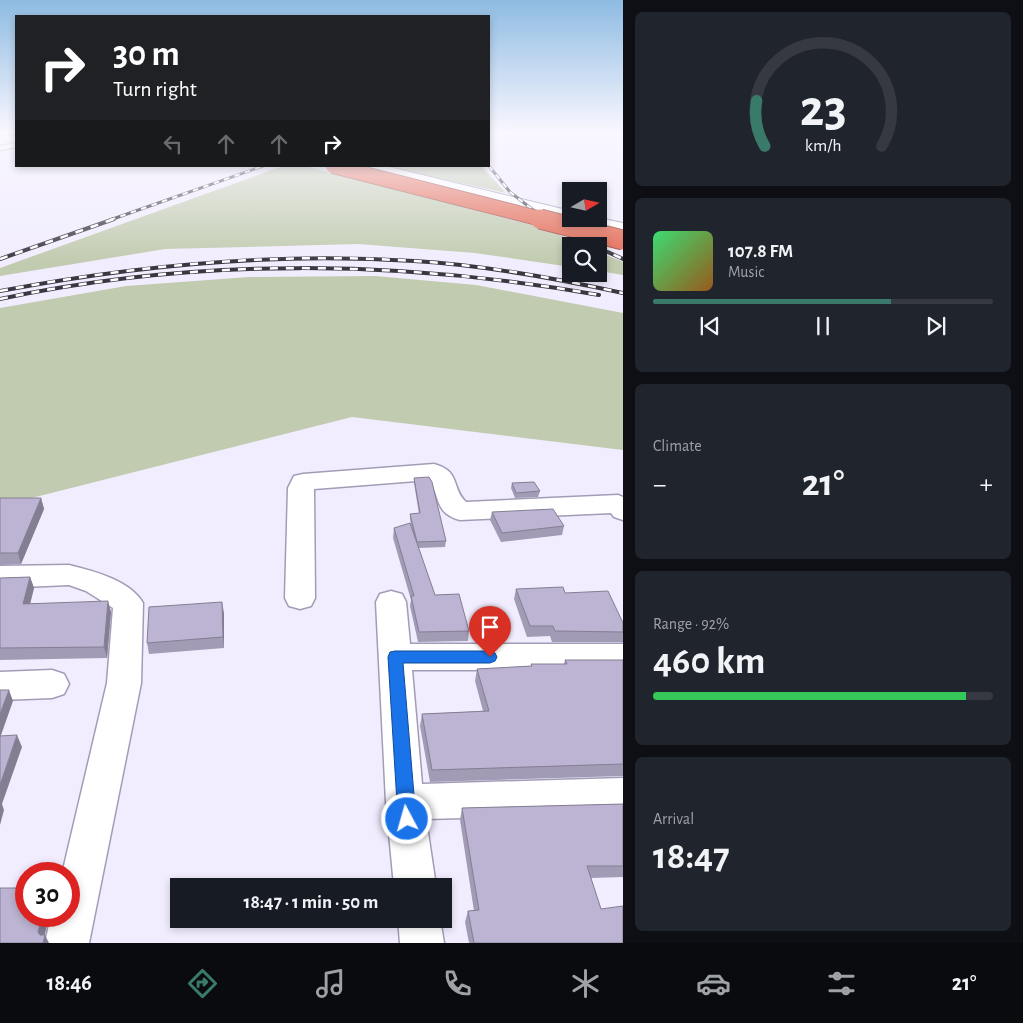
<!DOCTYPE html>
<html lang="en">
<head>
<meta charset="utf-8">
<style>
  :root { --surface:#171b24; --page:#20242c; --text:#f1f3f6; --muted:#9ea1a6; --line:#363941; --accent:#397a6a }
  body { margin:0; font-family:"Alegreya Sans",sans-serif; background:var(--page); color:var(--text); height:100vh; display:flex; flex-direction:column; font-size:19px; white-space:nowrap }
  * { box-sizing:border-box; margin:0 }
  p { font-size:16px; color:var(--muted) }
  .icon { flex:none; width:28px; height:28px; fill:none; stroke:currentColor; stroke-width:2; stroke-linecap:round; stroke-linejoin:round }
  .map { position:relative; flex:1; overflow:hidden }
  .sheet { display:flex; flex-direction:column; gap:12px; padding:12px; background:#0d0f14; width:400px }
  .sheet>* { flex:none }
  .top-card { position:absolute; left:15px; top:15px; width:475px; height:152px; border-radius:0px; box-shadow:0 2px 8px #0003; background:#202124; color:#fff; overflow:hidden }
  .needle { width:32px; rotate:81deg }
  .controls { position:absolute; left:562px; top:182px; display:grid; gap:10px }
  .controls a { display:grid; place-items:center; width:45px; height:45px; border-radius:0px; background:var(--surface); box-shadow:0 2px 8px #0003; font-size:25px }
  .speed { position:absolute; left:15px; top:862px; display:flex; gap:10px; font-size:25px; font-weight:700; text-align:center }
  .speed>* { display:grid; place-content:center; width:65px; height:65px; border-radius:50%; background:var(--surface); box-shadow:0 2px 8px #0003; line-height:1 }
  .speed .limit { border:8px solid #d22; background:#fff; color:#111 }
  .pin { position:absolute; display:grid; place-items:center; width:42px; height:42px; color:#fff; margin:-51px -21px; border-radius:50% 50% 50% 0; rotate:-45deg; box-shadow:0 0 5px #0007 }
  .pin .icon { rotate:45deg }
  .me { position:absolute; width:55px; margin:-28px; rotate:354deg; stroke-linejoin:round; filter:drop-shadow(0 0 4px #0008) }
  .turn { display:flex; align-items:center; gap:18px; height:105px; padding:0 15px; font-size:22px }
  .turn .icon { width:65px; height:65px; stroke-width:2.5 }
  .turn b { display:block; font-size:35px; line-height:42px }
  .lanes { display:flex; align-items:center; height:48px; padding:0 15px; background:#0003; justify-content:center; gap:25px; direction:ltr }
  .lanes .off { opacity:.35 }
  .big { font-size:38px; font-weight:600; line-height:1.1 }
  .sheet .widget { flex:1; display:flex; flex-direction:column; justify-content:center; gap:8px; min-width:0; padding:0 18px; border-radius:8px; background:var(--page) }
  .sheet .dial { align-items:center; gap:0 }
  .dial svg { height:130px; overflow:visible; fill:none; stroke:var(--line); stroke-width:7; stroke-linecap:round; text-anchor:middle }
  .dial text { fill:var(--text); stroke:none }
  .song { display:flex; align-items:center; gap:15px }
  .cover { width:60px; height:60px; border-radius:8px; background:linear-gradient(135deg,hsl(140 70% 55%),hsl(30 70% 35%)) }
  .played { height:5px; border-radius:2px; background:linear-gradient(90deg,var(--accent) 70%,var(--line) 70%) }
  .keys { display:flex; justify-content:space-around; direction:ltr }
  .heat { display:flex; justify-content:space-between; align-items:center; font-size:28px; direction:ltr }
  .charge { height:8px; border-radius:4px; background:linear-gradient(90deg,#34c759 92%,var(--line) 0) }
  .trip { position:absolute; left:170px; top:878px; width:282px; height:50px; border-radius:0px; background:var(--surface); box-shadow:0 2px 8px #0003; font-weight:600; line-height:50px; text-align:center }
  .tab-bar { display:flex; height:80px; justify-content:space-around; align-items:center; background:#090b0e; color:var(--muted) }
  .tab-bar .icon { width:35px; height:35px }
  .tab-bar .active { color:var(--accent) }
  .tab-bar b { font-size:22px; color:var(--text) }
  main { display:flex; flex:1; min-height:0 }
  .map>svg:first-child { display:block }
</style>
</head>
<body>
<main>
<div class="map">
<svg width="623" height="943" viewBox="0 0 623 943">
  <rect width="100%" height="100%" fill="#f1edfe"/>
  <g fill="#c1cbaf">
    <path d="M 283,166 L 305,166 L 543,228 L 586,246 L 571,246 L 571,267 L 475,253 L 358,244 L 165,249 L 0,276 L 0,268 Z"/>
    <path d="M 384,166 L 481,166 L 506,193 Z"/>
    <path d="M 599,252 L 623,262 L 623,275 L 599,271 Z"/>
    <path d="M 375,276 L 476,285 L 623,313 L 623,450 L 352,417 L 0,506 L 0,308 L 126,286 L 249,277 Z"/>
  </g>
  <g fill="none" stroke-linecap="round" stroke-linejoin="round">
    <defs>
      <g id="lane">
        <path d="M 0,131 L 16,131 L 16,134 L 0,133 Z"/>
        <path d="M 16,143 L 16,147 L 0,150 L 0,146 Z"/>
      </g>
      <g id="street">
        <path d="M 434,464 C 461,471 451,488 466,502 L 618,495 L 623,497 L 623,520 L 614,517 L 611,513 L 460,520 C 434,513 441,497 429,480 L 314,489 L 315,598 L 311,606 L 300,609 L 289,606 L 285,598 L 288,488 L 294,476 L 303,474 Z"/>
        <path d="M 69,565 C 93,571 130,580 143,603 L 141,683 L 89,943 L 45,943 L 51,916 L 69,916 L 69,874 L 62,874 L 107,683 L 113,608 L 86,591 L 69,585 L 0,588 L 0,566 Z"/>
        <path d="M 391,591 L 402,594 L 406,602 L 410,644 L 623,644 L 623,670 L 412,670 L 422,784 L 623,778 L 623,814 L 426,819 L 436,886 L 394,886 L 386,802 L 376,602 L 380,594 Z"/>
        <path d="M 52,670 L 64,674 L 69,684 L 64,694 L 52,698 L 0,700 L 0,672 Z"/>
        <path d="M 398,919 L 440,919 L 444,943 L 400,943 Z"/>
      </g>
      <path id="secondary" d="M 359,166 L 385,166 L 571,211 L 571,219 L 599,218 L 623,223 L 623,233 L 577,222 L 575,220 L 571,221 L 361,169 Z"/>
    </defs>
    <use href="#lane" stroke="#a29cb7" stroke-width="3"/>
    <use href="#street" stroke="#a29cb7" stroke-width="3"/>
    <use href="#secondary" stroke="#a29cb7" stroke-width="2"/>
    <use href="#lane" fill="#fff" fill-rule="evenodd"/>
    <use href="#street" fill="#fff" fill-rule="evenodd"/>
    <use href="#secondary" fill="#fff" fill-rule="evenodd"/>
    <defs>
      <g id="rail-far1">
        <path d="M 489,166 L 510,192 L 546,220"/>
        <path d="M 110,220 L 263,166"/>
      </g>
      <g id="rail">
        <path d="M 544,219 L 594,246"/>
        <path d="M 599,248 L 623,259"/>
        <path d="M 0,259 L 114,219"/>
        <path d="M 0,291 C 137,265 275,252 414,261 C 484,265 554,278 623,293"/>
        <path d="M 0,299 C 197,257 402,260 599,295"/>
      </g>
    </defs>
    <use href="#rail-far1" stroke="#3a3742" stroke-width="3"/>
    <use href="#rail" stroke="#3a3742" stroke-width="4"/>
    <use href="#rail-far1" stroke="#fff" stroke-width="2" stroke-dasharray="5.5" stroke-linecap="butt"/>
    <use href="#rail" stroke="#fff" stroke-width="2.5" stroke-dasharray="8" stroke-linecap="butt"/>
    <defs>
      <path id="highway-bridge-far1" d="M 333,166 L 545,220"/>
      <path id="highway-bridge" d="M 540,219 L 623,240"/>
    </defs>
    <use href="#highway-bridge-far1" stroke="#9e4f44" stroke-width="16" stroke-linecap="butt"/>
    <use href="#highway-bridge" stroke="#9e4f44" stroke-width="21" stroke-linecap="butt"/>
    <use href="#highway-bridge-far1" stroke="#e46b54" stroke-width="14"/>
    <use href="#highway-bridge" stroke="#e46b54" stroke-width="19"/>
  </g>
  <g fill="#a29bb5">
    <path d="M 414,478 L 446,541 L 445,547 L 418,548 L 435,595 L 469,631 L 468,641 L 418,642 L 410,606 L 411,600 L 393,538 L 394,528 L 412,531 L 410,519 L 410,514 L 419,514 L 414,483 Z"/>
    <path d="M 512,483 L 540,491 L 538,497 L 515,498 L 511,488 Z"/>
    <path d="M 0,498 L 41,498 L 44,509 L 21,564 L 0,565 Z"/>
    <path d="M 492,512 L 564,526 L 562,535 L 501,542 L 490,520 Z"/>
    <path d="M 30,577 L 34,588 L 30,604 L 111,612 L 107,658 L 0,660 L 0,578 Z"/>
    <path d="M 516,589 L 565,593 L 623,632 L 623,642 L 552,642 L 550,636 L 527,637 L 514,599 Z"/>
    <path d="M 224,613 L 224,648 L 149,654 L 147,643 Z"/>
    <path d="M 565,660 L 623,660 L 623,776 L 430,782 L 420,726 L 422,714 L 483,711 L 475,681 L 477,669 L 531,666 L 531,664 L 564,664 Z"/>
    <path d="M 623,804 L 623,877 L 591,878 L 601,909 L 623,943 L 469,943 L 465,922 L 468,911 L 474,911 L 460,820 L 462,808 Z"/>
  </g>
  <g fill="#847e93">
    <path d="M 41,498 L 44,509 L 21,564 L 18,553 Z"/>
    <path d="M 30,577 L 34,588 L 27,616 L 23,604 Z"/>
    <path d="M 108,601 L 111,612 L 107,658 L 104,647 Z"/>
    <path d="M 222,602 L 224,613 L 224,648 L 223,637 Z"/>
    <path d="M 9,690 L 13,701 L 0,738 L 0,714 Z"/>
    <path d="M 17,735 L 22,747 L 2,804 L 4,810 L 0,825 L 0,785 Z"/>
    <path d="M 42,916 L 49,916 L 43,943 L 38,932 Z"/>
    <path d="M 45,935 L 49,943 L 43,943 Z"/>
  </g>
  <g fill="#bcb4d2" stroke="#847e93">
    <path d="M 429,477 L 432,482 L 446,541 L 417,542 L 410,514 L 420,513 L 414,478 Z"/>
    <path d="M 534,482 L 540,491 L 516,493 L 512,483 Z"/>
    <path d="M 0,498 L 41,498 L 18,553 L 0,553 Z"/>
    <path d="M 553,509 L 564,526 L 502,533 L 492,512 Z"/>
    <path d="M 410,523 L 435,595 L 459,594 L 469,631 L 419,632 L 411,596 L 414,596 L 394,528 Z"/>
    <path d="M 30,577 L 23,604 L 108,601 L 104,647 L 0,648 L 0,578 Z"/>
    <path d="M 563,587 L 565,593 L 608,591 L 623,623 L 623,632 L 555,631 L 553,626 L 530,626 L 516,589 Z"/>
    <path d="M 222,602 L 223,637 L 147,643 L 149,607 Z"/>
    <path d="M 565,660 L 623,660 L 623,764 L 432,770 L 422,714 L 489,711 L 477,669 L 532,666 L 531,664 L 567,664 Z"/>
    <path d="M 0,690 L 9,690 L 0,714 Z"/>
    <path d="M 17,735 L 0,785 L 0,736 Z"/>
    <path d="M 623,804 L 623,866 L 587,866 L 601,909 L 623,906 L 623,943 L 474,943 L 468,911 L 479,910 L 462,808 Z"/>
    <path d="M 0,888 L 26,888 L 26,916 L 42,916 L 38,932 L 40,935 L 45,935 L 43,943 L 0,943 Z"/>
  </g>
  <linearGradient id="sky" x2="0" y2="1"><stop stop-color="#8ebbe2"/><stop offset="0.5" stop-color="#f9f7ff"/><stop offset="1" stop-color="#f9f7ff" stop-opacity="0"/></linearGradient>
  <rect width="623" height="263" fill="url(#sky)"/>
  <path fill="#1a73e8" stroke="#114b97" d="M 395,651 L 490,651 L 495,653 L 497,657 L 495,661 L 490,663 L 403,663 L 416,819 L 414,825 L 407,828 L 401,825 L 398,819 L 388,657 L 390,652 Z"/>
</svg>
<div class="controls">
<a><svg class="needle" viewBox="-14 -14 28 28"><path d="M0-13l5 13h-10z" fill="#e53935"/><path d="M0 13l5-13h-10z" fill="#9ea1a6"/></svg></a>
<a><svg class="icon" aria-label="search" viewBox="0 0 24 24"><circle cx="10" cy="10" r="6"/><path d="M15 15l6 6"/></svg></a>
</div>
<div class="speed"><div class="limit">30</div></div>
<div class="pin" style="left:490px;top:657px;background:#d93025"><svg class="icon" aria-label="arrive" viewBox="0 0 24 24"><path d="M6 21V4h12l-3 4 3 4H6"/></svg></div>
<svg class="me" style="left:407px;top:819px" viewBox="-20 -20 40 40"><circle r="17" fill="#1a73e8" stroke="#fff" stroke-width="3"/><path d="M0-11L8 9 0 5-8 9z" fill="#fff"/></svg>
<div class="trip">18:47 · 1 min · 50 m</div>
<div class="top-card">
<div class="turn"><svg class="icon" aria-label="right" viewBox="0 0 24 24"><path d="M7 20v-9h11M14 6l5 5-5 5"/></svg><div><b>30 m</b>Turn right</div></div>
<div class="lanes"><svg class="icon off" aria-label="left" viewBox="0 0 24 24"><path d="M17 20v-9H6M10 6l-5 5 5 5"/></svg><svg class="icon off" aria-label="ahead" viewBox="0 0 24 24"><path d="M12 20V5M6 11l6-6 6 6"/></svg><svg class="icon off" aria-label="ahead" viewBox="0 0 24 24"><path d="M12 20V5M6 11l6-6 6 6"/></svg><svg class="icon" aria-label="right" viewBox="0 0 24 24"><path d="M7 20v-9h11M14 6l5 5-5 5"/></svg></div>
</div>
</div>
<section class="sheet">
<div class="widget dial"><svg viewBox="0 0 100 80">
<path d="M14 69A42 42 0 1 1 86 69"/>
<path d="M14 69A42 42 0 0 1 9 41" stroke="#397a6a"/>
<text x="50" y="56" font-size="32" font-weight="700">23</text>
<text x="50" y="72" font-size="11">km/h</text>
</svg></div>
<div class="widget">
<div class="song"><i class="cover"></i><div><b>107.8 FM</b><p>Music</p></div></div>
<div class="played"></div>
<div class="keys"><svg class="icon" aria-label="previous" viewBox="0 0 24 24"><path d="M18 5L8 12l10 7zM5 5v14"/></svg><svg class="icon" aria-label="pause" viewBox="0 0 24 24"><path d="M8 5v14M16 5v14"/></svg><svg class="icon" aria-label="next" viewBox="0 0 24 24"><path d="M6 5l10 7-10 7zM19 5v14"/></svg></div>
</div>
<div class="widget"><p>Climate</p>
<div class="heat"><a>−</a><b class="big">21°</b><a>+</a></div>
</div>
<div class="widget"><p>Range · 92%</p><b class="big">460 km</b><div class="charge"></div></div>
<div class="widget"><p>Arrival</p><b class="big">18:47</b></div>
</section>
</main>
<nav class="tab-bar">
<b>18:46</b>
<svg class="icon active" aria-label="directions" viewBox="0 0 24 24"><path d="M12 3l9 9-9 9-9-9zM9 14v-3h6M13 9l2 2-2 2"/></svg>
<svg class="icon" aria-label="music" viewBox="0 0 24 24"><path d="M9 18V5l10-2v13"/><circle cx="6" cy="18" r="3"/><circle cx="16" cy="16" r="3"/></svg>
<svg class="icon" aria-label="phone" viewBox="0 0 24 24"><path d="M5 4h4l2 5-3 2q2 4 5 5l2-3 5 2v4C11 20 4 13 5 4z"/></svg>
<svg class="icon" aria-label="climate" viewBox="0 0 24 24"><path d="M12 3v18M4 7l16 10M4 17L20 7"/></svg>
<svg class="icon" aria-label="car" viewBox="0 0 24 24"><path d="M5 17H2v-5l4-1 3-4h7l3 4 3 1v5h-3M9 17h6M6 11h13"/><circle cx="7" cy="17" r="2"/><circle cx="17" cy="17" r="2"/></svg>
<svg class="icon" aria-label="filters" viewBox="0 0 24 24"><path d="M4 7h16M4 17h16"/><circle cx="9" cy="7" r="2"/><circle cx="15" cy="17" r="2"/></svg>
<b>21°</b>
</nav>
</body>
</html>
